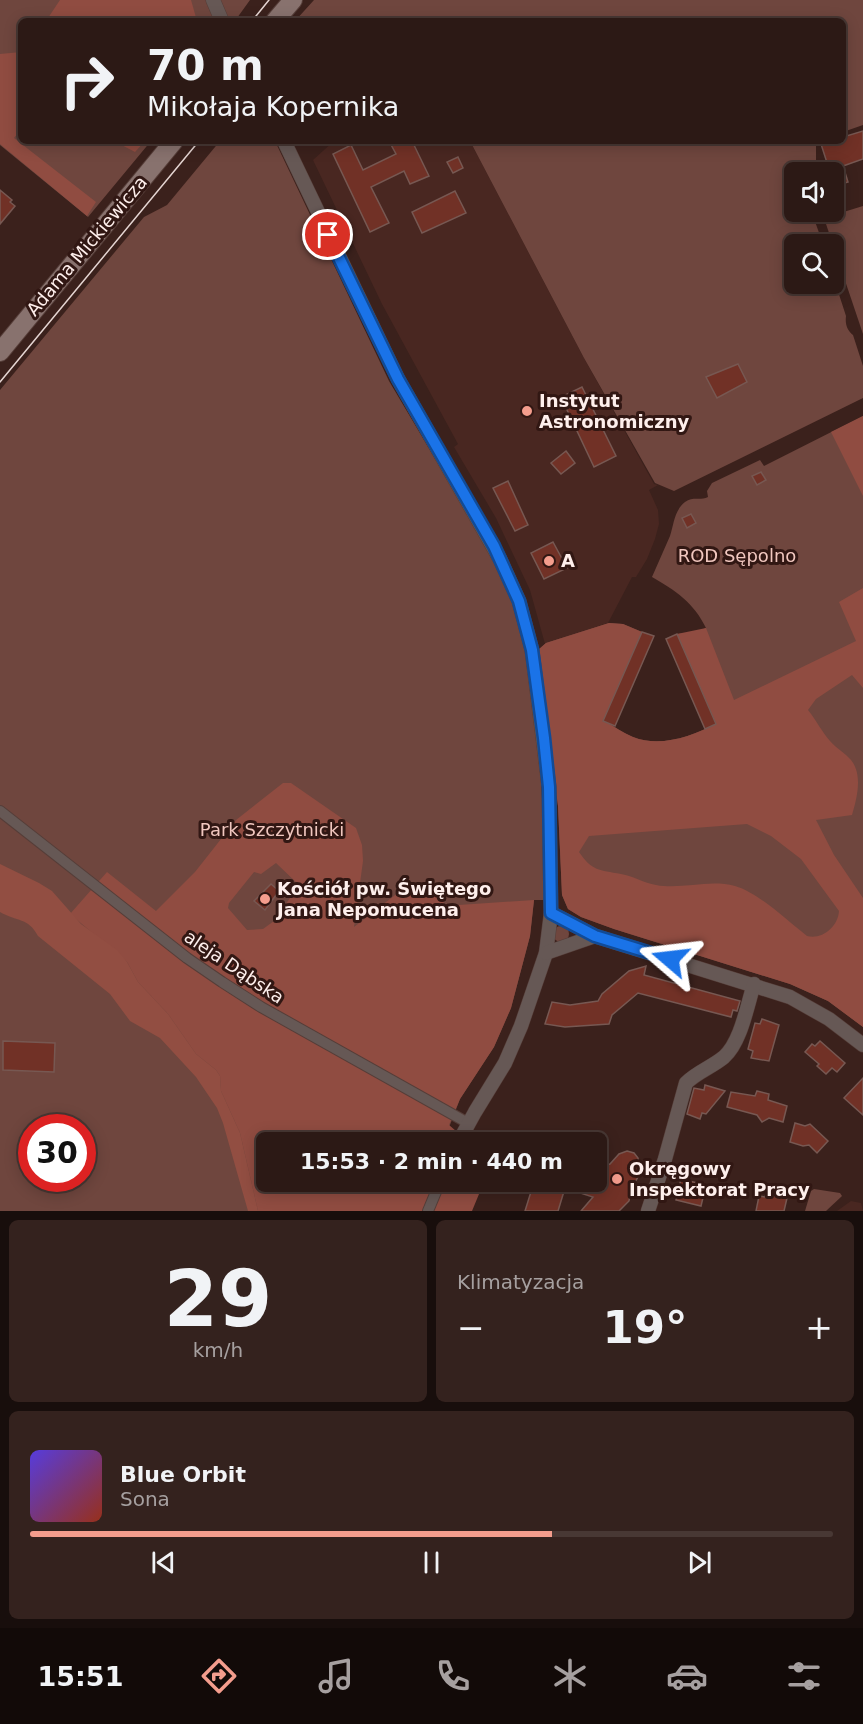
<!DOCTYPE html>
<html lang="pl">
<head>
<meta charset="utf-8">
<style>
  :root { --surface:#2c1915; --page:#34221e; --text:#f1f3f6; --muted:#a6a0a0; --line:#483834; --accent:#f49d8d }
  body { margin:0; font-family:"DejaVu Sans",sans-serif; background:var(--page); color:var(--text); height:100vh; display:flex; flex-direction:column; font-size:22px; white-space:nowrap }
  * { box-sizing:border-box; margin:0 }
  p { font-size:20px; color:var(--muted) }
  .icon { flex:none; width:33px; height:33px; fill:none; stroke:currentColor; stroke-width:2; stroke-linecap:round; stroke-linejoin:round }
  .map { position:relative; height:1211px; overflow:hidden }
  .details { display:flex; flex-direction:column; gap:9px; padding:9px; background:#180e0c; flex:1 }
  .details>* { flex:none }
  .hud { position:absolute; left:18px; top:18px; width:828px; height:126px; border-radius:9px; box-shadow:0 3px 15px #0003,0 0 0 2px var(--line); background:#2c1915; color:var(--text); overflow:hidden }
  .controls { position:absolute; left:784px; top:162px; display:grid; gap:12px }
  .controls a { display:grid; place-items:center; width:60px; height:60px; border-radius:9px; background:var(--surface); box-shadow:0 3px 15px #0003,0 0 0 2px var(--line); font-size:30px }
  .speed { position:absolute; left:18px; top:1114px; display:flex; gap:12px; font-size:30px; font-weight:700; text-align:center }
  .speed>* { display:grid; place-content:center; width:78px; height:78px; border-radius:50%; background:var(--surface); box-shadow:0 3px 15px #0003,0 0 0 2px var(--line); line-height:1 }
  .speed .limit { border:9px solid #d22; background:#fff; color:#111 }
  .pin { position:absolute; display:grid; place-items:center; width:51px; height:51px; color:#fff; margin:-26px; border:3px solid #fff; border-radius:50%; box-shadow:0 2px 6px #0007 }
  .me { position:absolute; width:66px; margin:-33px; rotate:287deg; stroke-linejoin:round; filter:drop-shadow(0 0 4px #0008) }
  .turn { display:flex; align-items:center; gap:21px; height:126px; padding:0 30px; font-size:27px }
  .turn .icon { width:78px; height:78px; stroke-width:2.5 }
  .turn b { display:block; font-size:42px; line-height:51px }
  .big { font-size:45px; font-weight:700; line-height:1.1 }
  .details .tile { flex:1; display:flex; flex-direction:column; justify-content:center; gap:9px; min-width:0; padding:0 21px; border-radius:9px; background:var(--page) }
  .details .dial { align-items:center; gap:0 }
  .dial b { font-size:78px; line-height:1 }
  .song { display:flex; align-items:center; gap:18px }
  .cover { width:72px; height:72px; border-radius:9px; background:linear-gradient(135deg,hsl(250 70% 55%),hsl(10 70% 35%)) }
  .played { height:6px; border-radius:3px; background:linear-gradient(90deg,var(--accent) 65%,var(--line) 65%) }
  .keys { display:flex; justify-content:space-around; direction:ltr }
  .heat { display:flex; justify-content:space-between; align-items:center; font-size:33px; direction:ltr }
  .details .tiles { flex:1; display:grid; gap:9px; grid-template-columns:1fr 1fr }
  .tile:last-child { grid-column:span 2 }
  .trip { position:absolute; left:256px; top:1132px; width:351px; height:60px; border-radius:9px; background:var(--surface); box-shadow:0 3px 15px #0003,0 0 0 2px var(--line); font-weight:700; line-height:60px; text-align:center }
  .menu { display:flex; height:96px; justify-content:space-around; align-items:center; background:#120a08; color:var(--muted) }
  .menu .icon { width:42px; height:42px }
  .menu .current { color:var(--accent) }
  .menu b { font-size:27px; color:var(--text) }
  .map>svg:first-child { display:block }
</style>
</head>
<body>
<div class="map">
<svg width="863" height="1211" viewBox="0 0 863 1211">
  <rect width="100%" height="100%" fill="#3b211c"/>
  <g fill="#492721">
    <path d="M 334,141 L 470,141 L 584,358 L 654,484 L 658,485 L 649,490 L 658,510 L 659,524 L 655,539 L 647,559 L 636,577 L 632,577 L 608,623 L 545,644 L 530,590 L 496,518 L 454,447 L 458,444 L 382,304 L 313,160 Z"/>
    <path d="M 851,1201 L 861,1203 L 863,1211 L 837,1211 Z"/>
  </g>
  <g fill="#6f463e" fill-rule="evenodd">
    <path d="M 0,0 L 250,0 L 237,18 L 230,19 L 228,21 L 21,21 L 21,141 L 151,141 L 88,217 L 0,145 Z"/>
    <path d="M 314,0 L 863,0 L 863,125 L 843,132 L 843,21 L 295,21 Z"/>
    <path d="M 220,141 L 275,141 L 389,381 L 494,558 L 516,607 L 530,668 L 540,758 L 547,900 L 534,900 L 530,936 L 511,1008 L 494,1047 L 460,1099 L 443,1143 L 267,1143 L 267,1182 L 452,1211 L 0,1211 L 0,390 L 144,217 L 167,205 ZM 32,1128 L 82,1128 L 82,1179 L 32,1179 Z"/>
    <path d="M 470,141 L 816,141 L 816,172 L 795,172 L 795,212 L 812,213 L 823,244 L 795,244 L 795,284 L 834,284 L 834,279 L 846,316 C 845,324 847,330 853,335 L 863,366 L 863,398 L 674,491 L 655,483 L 584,358 Z"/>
    <path d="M 863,206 L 863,334 L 824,218 Z"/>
    <path d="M 863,416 L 863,1027 L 828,1001 L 790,984 L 614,929 L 581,917 L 568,909 L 562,895 L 558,806 L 538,650 L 546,643 L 609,623 L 623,624 L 642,632 L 604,721 C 614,726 623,733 633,737 C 660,748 692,736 716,724 L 677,634 L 696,632 L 706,628 C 694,603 675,590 652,577 C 658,563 664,550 670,536 C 674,524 674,511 685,502 C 693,496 700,501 708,497 L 707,491 L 712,483 L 760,460 L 764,466 Z"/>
    <circle cx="561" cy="934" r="8"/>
    <path d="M 814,1189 L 840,1193 L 842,1196 L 826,1211 L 805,1211 L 811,1191 Z"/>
  </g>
  <g fill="#904c41" fill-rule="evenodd">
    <path d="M 60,0 L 191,0 L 197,21 L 46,21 Z"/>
    <path d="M 21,52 L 21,129 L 14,138 L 96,202 L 87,216 L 0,144 L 0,54 Z"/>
    <path d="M 114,141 L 145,141 L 135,152 Z"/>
    <path d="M 863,416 L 863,496 L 831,432 Z"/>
    <path d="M 863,588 L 863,688 L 852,675 L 816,699 L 808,710 C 816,720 822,732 830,741 C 836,748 845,753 851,760 C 863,775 857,798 852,815 L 816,820 L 834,855 L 863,898 L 863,1027 L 828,1001 L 790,984 L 614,929 L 581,917 L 568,909 L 562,895 L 558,806 L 538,650 L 546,643 L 609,623 L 623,624 L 642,632 L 604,721 C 614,726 623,733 633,737 C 660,748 692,736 716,724 L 677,634 L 706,628 L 734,700 L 856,641 L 839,602 ZM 747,824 L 771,836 L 801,859 L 839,911 C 838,927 822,940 807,936 C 786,920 759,893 735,886 C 708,879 682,890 656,885 C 644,883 633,876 621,874 C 599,870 592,871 579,852 L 589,836 Z"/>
    <path d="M 283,783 L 291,783 L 356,828 L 362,845 L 363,861 L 354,927 L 399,892 L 442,887 L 444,906 L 534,900 L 530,936 L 511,1008 L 494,1047 L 460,1099 L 449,1125 L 470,1143 L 267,1143 L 267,1182 L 484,1182 L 472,1211 L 258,1211 L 240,1133 L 221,1091 L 220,1076 L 216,1070 L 196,1054 L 168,1014 L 138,982 L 127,962 L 70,914 L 107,872 L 156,911 L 195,872 L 236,820 ZM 276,863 L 299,885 L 274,921 L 263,929 L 247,930 L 228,908 L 229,903 L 254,872 L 261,874 Z"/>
  </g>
  <path fill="#924e42" d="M 0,864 L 39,883 L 52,891 L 81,924 L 117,950 L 127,962 L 138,982 L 168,1014 L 196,1054 L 216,1070 L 220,1076 L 221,1091 L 240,1133 L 258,1211 L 248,1211 L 223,1123 L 217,1108 L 196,1077 L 160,1038 L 130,1021 L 110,994 L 38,936 C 28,917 17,922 0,912 Z"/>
  <g fill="#713126" stroke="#775852" stroke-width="1.5">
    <path d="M 863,131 L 863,159 L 843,166 L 848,182 L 834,186 L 834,172 L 830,172 L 821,144 L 831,141 L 843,141 L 843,137 Z"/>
    <path d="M 389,141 L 412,141 L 429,176 L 410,184 L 404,171 L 371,187 L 389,223 L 370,232 L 333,154 L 351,145 L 363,170 L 396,154 Z"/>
    <path d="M 458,157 L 463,168 L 453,173 L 447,162 Z"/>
    <path d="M 0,190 L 12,200 L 10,202 L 15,206 L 0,224 Z"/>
    <path d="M 455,191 L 466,213 L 422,233 L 412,212 Z"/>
    <path d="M 738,364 L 747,382 L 717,398 L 706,377 Z"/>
    <path d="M 582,387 L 616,456 L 594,467 L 561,397 Z"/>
    <path d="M 566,451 L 575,463 L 561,474 L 551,463 Z"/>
    <path d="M 761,472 L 766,480 L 757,485 L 752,476 Z"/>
    <path d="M 508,481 L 528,525 L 515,531 L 493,488 Z"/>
    <path d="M 691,514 L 696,523 L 687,528 L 682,518 Z"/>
    <path d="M 553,542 L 567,568 L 544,579 L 531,553 Z"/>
    <path d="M 642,632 L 654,636 L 615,726 L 603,721 Z"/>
    <path d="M 677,634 L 716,724 L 705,729 L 666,639 Z"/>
    <path d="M 271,884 L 279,891 L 265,910 L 254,901 Z"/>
    <path d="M 646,966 L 644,975 L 740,1001 L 737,1011 L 733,1010 L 731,1017 L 638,993 L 612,1015 L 609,1024 L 565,1027 L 545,1024 L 552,1002 L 570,1005 L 598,1001 L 602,994 L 629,971 Z"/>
    <path d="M 762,1019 L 779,1025 L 769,1061 L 751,1058 L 753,1051 L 748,1049 L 755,1023 L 760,1024 Z"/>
    <path d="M 3,1041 L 55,1043 L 54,1072 L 3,1070 Z"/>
    <path d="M 820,1041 L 845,1063 L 837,1072 L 832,1068 L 826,1074 L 817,1066 L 819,1064 L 805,1052 L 812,1044 L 815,1046 Z"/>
    <path d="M 863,1078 L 863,1115 L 844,1098 Z"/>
    <path d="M 705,1085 L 725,1091 L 706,1114 L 702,1113 L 700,1119 L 687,1114 L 694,1088 L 704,1090 Z"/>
    <path d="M 757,1091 L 769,1094 L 768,1100 L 787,1106 L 783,1122 L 769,1118 L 762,1122 L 757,1115 L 727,1107 L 731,1092 L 755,1096 Z"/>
    <path d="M 795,1123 L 805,1126 L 810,1124 L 828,1141 L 817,1153 L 809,1145 L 803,1146 L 790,1142 Z"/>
    <path d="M 627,1151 L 634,1153 L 638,1158 L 640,1173 L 631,1190 L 629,1201 L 619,1211 L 581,1211 L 593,1197 L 565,1188 L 558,1211 L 525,1211 L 534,1182 L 597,1182 L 597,1167 L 610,1164 L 619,1154 Z"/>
    <path d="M 681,1179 L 706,1185 L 701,1206 L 676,1200 Z"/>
    <path d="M 766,1194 L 787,1198 L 784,1211 L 756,1211 L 759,1196 L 765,1197 Z"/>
  </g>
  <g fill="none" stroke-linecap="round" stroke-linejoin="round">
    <defs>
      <g id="pedestrian">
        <path d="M 0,811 L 187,958 L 222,982 L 261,1007 L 468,1123"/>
        <path d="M 428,1211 L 438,1187"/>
      </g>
      <g id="minor">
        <path d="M 213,0 L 222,21"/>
        <path d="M 284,141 L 398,379 L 500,559 L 519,601 L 532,650 L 549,787 L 551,913 L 546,953 L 521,1026 L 505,1063 L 475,1112 L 458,1143"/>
        <path d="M 551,913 L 595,936 L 790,997 L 829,1019 L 863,1045"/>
        <path d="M 546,953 L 595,936"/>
        <path d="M 438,1187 L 440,1182"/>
        <path d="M 648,1211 L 665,1159 L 686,1083 C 697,1072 712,1067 724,1057 C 741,1042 747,1006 754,984"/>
      </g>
      <g id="secondary">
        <path d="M 275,21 L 293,0"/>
        <path d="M 0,352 L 174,141"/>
      </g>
    </defs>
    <use href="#pedestrian" stroke="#563e39" stroke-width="12"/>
    <use href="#minor" stroke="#563e39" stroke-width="15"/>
    <use href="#secondary" stroke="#563e39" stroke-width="20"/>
    <use href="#pedestrian" stroke="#665855" stroke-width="10"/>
    <use href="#minor" stroke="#665855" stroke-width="14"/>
    <use href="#secondary" stroke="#88726e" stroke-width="18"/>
    <g stroke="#e5d5d2" stroke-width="1.5">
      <path d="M 252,21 L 269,0"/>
      <path d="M 0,382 L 199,141"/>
    </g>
  </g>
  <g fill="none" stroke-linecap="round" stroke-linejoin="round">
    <defs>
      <path id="route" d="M 328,235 L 398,379 L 494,546 L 519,601 L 532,650 L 544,738 L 549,787 L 551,913 L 595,936 L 670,959"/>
    </defs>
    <use href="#route" stroke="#114b97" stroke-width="15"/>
    <use href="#route" stroke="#1a73e8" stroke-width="10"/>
  </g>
  <g fill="#f49d8d" stroke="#311713" stroke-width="2">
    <circle cx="527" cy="411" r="6"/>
    <circle cx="549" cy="561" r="6"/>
    <circle cx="265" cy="899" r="6"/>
    <circle cx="617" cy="1179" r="6"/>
  </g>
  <g text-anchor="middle" stroke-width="6" stroke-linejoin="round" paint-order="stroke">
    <g font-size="18" fill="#feefec" stroke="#311713">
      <text transform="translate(87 246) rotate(-50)" y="6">Adama Mickiewicza</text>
      <text transform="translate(234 967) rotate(34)" y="6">aleja Dąbska</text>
    </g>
    <g font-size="18" font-weight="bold" fill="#feefec" stroke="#311713" text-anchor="start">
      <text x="539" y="407">Instytut<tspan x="539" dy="21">Astronomiczny</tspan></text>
      <text x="561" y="567">A</text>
      <text x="277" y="895">Kościół pw. Świętego<tspan x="277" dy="21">Jana Nepomucena</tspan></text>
      <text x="629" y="1175">Okręgowy<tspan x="629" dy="21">Inspektorat Pracy</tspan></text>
    </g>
    <g font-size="18" fill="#f1c7bf" stroke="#311713">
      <text x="737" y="562">ROD Sępolno</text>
      <text x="272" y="836">Park Szczytnicki</text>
    </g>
  </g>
</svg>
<div class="controls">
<a><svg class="icon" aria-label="sound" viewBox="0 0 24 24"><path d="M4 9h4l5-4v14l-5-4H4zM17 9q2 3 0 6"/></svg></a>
<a><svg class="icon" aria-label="search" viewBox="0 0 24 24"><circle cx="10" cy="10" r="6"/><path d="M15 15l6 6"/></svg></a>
</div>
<div class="speed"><div class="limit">30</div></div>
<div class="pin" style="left:328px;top:235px;background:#d93025"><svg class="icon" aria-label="arrive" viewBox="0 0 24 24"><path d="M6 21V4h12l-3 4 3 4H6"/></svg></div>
<svg class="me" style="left:670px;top:959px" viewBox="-20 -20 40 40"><path d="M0-17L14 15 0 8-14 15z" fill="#1a73e8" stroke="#fff" stroke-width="4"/></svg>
<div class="trip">15:53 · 2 min · 440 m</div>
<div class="hud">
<div class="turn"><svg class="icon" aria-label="right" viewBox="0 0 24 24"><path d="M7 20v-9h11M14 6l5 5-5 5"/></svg><div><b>70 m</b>Mikołaja Kopernika</div></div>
</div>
</div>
<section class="details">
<div class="tiles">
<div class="tile dial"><b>29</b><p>km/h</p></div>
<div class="tile"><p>Klimatyzacja</p>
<div class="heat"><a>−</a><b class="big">19°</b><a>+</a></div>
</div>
<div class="tile">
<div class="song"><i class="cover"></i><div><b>Blue Orbit</b><p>Sona</p></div></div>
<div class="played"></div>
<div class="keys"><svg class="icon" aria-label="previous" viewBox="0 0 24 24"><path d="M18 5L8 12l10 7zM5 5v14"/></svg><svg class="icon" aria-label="pause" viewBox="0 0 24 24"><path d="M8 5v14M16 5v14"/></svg><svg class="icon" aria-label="next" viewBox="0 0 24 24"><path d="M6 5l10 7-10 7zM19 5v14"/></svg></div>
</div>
</div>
</section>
<nav class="menu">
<b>15:51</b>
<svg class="icon current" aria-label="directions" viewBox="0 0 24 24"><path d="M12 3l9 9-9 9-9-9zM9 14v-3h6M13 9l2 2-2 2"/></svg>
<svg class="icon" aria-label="music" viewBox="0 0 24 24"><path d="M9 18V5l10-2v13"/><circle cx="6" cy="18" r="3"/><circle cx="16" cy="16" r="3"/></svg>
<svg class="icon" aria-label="phone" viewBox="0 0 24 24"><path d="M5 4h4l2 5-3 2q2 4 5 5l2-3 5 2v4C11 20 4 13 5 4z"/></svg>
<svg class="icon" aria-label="climate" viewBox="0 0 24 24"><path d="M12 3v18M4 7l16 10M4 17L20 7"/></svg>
<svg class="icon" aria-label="car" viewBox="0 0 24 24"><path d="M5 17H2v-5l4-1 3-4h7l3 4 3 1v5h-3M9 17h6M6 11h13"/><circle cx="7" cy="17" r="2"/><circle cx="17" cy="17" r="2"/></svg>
<svg class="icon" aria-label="filters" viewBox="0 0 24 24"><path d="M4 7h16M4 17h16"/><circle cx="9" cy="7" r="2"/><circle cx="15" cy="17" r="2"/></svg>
</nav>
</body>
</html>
